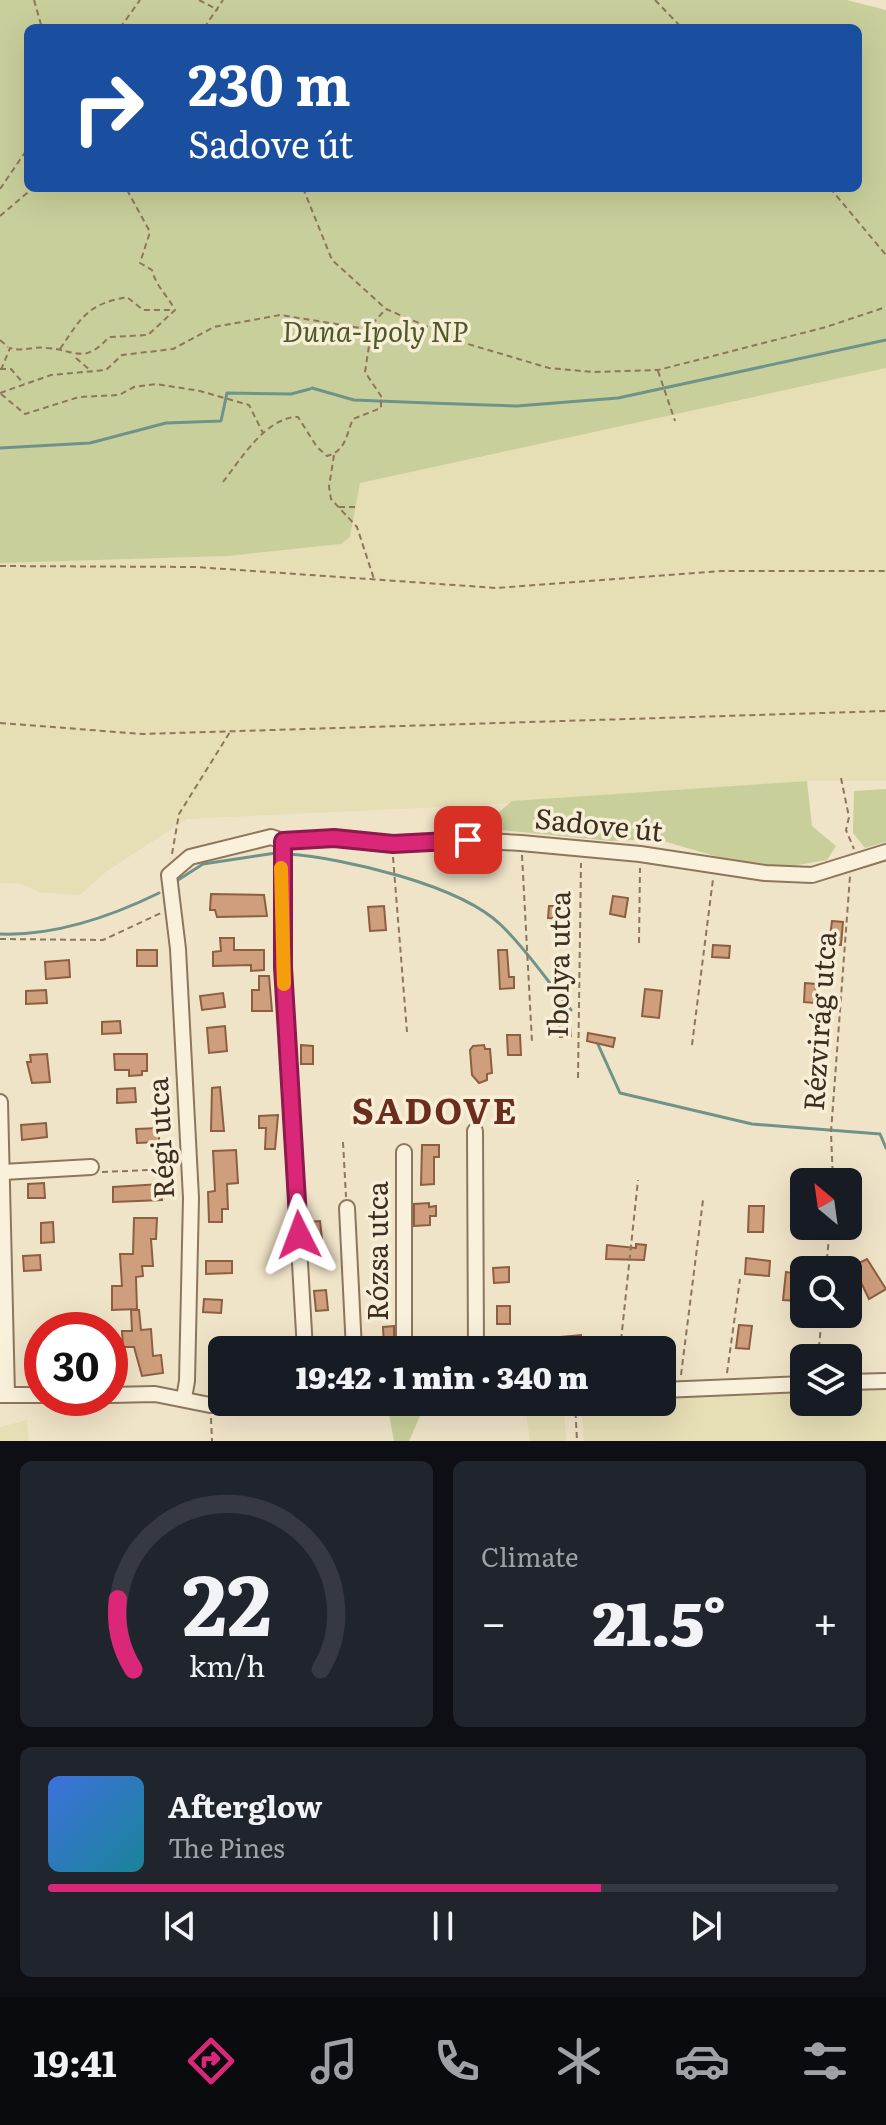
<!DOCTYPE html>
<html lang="en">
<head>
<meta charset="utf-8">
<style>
  :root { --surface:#171b24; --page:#20242c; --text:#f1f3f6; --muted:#9ea1a6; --line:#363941; --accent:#db2777 }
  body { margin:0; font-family:Literata,serif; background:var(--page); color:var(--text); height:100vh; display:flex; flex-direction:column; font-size:30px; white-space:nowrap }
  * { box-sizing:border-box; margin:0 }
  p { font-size:26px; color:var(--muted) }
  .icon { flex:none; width:44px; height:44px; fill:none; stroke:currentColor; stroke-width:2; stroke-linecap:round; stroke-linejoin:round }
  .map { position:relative; height:1441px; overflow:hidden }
  .details { display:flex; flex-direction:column; gap:20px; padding:20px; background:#0d0f14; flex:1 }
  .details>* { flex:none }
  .hud { position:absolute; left:24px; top:24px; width:838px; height:168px; border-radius:12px; box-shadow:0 8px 32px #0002; background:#1a4fa0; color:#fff; overflow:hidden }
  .needle { width:52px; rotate:331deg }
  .fabs { position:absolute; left:790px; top:1168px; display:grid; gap:16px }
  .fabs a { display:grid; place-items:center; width:72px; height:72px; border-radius:12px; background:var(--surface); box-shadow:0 8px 32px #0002; font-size:40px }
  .speed { position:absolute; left:24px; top:1312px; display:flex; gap:16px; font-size:40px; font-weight:700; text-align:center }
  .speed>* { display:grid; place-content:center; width:104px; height:104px; border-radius:50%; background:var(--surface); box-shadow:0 8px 32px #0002; line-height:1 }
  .speed .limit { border:12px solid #d22; background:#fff; color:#111 }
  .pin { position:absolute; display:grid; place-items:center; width:68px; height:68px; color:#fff; margin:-34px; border-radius:16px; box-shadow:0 4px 12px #0006 }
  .me { position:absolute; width:88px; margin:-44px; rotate:357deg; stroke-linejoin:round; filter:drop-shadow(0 0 6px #0008) }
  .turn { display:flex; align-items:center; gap:28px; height:168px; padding:0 32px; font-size:36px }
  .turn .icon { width:104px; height:104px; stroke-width:2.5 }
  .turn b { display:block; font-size:56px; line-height:68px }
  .big { font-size:60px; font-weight:800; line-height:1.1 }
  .details .card { flex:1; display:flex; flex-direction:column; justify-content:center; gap:12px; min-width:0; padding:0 28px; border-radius:12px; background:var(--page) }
  .details .dial { align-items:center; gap:0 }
  .dial svg { height:208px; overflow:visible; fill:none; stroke:var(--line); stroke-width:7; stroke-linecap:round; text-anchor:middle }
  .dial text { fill:var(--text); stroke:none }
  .song { display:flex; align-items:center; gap:24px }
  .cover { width:96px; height:96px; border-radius:12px; background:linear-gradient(135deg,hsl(220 70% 55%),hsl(190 70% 35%)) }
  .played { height:8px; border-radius:4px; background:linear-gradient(90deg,var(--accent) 70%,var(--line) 70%) }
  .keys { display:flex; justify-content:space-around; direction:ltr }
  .heat { display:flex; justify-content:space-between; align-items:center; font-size:44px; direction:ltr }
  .details .tiles { flex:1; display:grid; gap:20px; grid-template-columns:1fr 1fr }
  .card:last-child { grid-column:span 2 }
  .trip { position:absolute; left:208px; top:1336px; width:468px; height:80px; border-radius:12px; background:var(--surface); box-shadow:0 8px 32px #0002; font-weight:800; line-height:80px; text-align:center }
  .dock { display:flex; height:128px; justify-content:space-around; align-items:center; background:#090b0e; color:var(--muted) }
  .dock .icon { width:56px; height:56px }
  .dock .on { color:var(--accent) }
  .dock b { font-size:36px; color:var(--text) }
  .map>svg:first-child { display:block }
</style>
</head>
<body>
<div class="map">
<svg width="886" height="1441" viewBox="0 0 886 1441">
  <rect width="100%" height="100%" fill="#f0e4c8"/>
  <g fill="#e6deb5">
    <path d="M 886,361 L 886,781 L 807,781 L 485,805 L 187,819 L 107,871 L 80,895 L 42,893 L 21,884 L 0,883 L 0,563 L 229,556 L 341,544 L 350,537 L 360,480 Z"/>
    <path d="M 886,1385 L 886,1441 L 584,1441 L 581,1402 L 662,1402 L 662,1395 L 804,1388 L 804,1402 L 848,1402 L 848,1386 Z"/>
    <path d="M 564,1410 L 566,1441 L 530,1441 L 526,1413 Z"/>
    <path d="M 27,1420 L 29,1441 L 0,1441 L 0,1427 Z"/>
  </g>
  <g fill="#c9cf9b" fill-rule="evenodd">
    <path d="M 0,0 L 847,0 L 886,10 L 886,368 L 360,483 L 350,537 L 341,544 L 229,556 L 0,563 ZM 28,28 L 858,28 L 858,188 L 28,188 Z"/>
    <path d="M 807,781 L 812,826 L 836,846 L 827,860 L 792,866 L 742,864 L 656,839 L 611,841 L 480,828 L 512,801 Z"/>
    <path d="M 886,789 L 886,842 L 865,848 L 853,833 L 854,791 Z"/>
    <path d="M 424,1407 L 409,1441 L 394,1441 L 388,1409 Z"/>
  </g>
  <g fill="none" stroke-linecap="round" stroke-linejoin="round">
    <g stroke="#6f938a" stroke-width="3">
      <path d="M 312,388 L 354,400 L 429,403 L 517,406 L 618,398 L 886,340"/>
      <path d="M 0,448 L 90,443 L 166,423 L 221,421 L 227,393 L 291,394 L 310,389"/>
      <path d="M 288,854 C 344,858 460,885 501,925 C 527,950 548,982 571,1010"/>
      <path d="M 178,880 L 203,864 L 276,853"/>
      <path d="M 0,934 C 54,936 110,917 159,893"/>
      <path d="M 596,1040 L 620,1093 L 752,1124 L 880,1134 L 886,1148"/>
    </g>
  </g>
  <g fill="#cf9f7d" stroke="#8d5f41" stroke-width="2">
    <path d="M 211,894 L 264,895 L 267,916 L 217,917 L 215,910 L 210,910 Z"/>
    <path d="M 613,896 L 628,898 L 625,917 L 610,914 Z"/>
    <path d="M 384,906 L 386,930 L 370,931 L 368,907 Z"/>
    <path d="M 549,906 L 566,906 L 566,919 L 548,918 Z"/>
    <path d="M 832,921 L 843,922 L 841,945 L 829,944 Z"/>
    <path d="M 220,938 L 234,938 L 234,950 L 264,950 L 264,970 L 251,971 L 251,965 L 213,966 L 213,952 L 221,951 Z"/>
    <path d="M 713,945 L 730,946 L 729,958 L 712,957 Z"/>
    <rect x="137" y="950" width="20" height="16"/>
    <path d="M 498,950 L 507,950 L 509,977 L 514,977 L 514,988 L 500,989 Z"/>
    <path d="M 69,960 L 70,977 L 46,979 L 45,962 Z"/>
    <path d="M 259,976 L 269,976 L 272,1011 L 252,1011 L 252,990 L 259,990 Z"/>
    <path d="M 805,983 L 816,984 L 815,1003 L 804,1002 Z"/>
    <path d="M 645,989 L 662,991 L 659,1018 L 642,1016 Z"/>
    <path d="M 46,990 L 47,1003 L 26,1004 L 26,991 Z"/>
    <path d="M 223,993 L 225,1007 L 202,1010 L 200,996 Z"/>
    <path d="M 569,1015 L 571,1036 L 560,1037 L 558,1016 Z"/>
    <path d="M 120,1021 L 121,1033 L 102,1034 L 102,1022 Z"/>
    <path d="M 225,1026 L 227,1051 L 209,1053 L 207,1028 Z"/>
    <path d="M 588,1033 L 615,1038 L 613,1047 L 587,1041 Z"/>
    <path d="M 507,1035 L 520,1035 L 521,1055 L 508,1055 Z"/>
    <path d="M 301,1045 L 313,1046 L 313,1064 L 301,1064 Z"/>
    <path d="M 484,1045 L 485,1049 L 490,1049 L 492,1073 L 487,1074 L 487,1080 L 479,1083 L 472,1075 L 470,1050 L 473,1046 Z"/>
    <path d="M 47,1054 L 50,1082 L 32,1083 L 27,1062 L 31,1062 L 30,1055 Z"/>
    <path d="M 114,1054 L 147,1054 L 147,1071 L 142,1071 L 142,1075 L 129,1076 L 129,1070 L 115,1070 Z"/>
    <path d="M 220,1087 L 224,1131 L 211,1131 L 212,1088 Z"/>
    <path d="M 135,1088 L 136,1102 L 117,1103 L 117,1089 Z"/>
    <path d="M 278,1115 L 275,1149 L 265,1149 L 266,1128 L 259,1128 L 259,1116 Z"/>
    <path d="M 46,1123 L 47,1137 L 22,1140 L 21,1125 Z"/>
    <path d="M 159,1128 L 159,1142 L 137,1143 L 136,1129 Z"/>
    <path d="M 422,1145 L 439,1145 L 439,1157 L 434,1157 L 434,1184 L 421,1185 Z"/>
    <path d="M 236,1150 L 238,1183 L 227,1184 L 228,1209 L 222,1209 L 222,1222 L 209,1222 L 208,1192 L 215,1191 L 213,1151 Z"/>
    <path d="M 44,1183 L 45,1198 L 28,1198 L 28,1184 Z"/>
    <path d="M 161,1184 L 162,1200 L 113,1202 L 113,1187 Z"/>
    <path d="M 429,1203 L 429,1207 L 436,1206 L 436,1216 L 430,1216 L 430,1225 L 414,1226 L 414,1204 Z"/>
    <path d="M 749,1206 L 764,1206 L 763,1232 L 748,1232 Z"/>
    <path d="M 134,1218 L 157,1218 L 156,1239 L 151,1239 L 153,1266 L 142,1266 L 143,1276 L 136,1277 L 137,1309 L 112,1310 L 112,1286 L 122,1286 L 120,1254 L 133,1254 Z"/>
    <path d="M 320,1221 L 322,1239 L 309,1239 L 308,1222 Z"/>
    <path d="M 53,1222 L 54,1242 L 41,1243 L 41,1223 Z"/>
    <path d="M 636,1244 L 646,1245 L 644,1260 L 606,1259 L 607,1245 L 636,1248 Z"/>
    <path d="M 40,1255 L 41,1270 L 24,1271 L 23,1256 Z"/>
    <path d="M 746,1258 L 770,1261 L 769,1276 L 745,1274 Z"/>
    <path d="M 867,1259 L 886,1289 L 869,1299 L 853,1266 Z"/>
    <path d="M 206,1261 L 232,1261 L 232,1273 L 206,1274 Z"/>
    <path d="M 509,1267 L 509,1282 L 494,1283 L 493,1268 Z"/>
    <path d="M 786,1272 L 800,1274 L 797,1301 L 783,1300 Z"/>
    <path d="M 326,1290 L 328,1310 L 316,1311 L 314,1291 Z"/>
    <path d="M 204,1299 L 222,1300 L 221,1313 L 203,1312 Z"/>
    <rect x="497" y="1306" width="13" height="18"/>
    <path d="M 131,1310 L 139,1310 L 141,1330 L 151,1329 L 153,1356 L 161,1355 L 163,1373 L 142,1376 L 134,1347 L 123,1347 L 122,1331 L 132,1331 Z"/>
    <path d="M 739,1325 L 752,1326 L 749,1349 L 736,1348 Z"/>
    <path d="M 394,1326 L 394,1346 L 384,1346 L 383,1327 Z"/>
    <path d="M 581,1335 L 580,1346 L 572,1345 L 572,1350 L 562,1350 L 563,1344 L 550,1342 L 550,1338 Z"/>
  </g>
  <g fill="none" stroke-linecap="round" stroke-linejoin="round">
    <defs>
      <g id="street">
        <path d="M 283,841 L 283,967 L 305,1350"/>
        <path d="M 0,1102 L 7,1395"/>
        <path d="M 475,1131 L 476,1350"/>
        <path d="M 404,1152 L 404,1350"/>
        <path d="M 3,1172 L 91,1167"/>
        <path d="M 347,1208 L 354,1350"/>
        <path d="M 848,1382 L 886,1381"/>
        <path d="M 662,1390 L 804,1384"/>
        <path d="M 0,1395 L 42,1395"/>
        <path d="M 110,1395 L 155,1394 L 210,1405 L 282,1402"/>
        <path d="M 184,1398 L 187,1381 L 191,1198 L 178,949 L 169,875 L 190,857 L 271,837 L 283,841 L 334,838 L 393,844 L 468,840 L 521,843 L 640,854 L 765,873 L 812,875 L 886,852"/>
      </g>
    </defs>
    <use href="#street" stroke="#8d765c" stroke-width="18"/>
    <g stroke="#8d765c" stroke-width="2" stroke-dasharray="6 4" stroke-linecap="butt">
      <path d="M 34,0 L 42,28"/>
      <path d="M 199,0 L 218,10"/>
      <path d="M 655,0 L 682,28"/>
      <path d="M 120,28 L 140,0"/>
      <path d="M 204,28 L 223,0"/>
      <path d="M 303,188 L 332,260 L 386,309 L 468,344 L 549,368 L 593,372 L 658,370 L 826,327 L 886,307"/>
      <path d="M 830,188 L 886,255"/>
      <path d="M 0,189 L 28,148"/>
      <path d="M 0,216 L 33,188"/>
      <path d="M 0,340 L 8,347"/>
      <path d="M 60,349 C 82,317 86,305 127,297 L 143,310 L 173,310"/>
      <path d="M 76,358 L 92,372"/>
      <path d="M 0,369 L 11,369 L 24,384"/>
      <path d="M 1,370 L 10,348 C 24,352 34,346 47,348 C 76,350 84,365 109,337 L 148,335 L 175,310 C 167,295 156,286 152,270 L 140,263 L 150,232 L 126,188"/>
      <path d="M 658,371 L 675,421"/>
      <path d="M 0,393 L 51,375 L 106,370 L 122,355 L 173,349 L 214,327 L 280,315 L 361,328 L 372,324 L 385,310"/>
      <path d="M 1,394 L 25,414 L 79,397 L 119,395 L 134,387 L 156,384 L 200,391 L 249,405 L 263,433"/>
      <path d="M 334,455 L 329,487 L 331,499 L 357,527 L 374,579"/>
      <path d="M 223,482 C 241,459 266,417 298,417 L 317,447 L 327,456 C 346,451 346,435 353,419 L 381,408 L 381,396 L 365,372 L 372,326"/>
      <path d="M 339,507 L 355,507"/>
      <path d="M 0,566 L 196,567 L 497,588 L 722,571 L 886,571"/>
      <path d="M 0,723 L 143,734 L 886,711"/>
      <path d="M 841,778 L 849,817 L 846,830 L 854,849"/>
      <path d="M 172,854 L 179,814 L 230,732"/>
      <path d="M 522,855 L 532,1042"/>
      <path d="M 393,857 L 407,1032"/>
      <path d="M 0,939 L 103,940 L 161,913"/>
      <path d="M 639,943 L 640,868"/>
      <path d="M 692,1045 L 713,879"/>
      <path d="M 578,1078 L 581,863"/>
      <path d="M 343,1142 L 346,1197"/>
      <path d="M 102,1172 L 175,1169"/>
      <path d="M 833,1182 L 831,1132 L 850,876"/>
      <path d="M 826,1270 L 830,1226"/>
      <path d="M 620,1350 L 638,1180"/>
      <path d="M 818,1358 L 822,1314"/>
      <path d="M 727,1373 L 740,1279"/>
      <path d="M 681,1375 L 703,1200"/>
      <path d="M 575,1402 L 577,1441"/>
      <path d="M 211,1418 L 212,1441"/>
    </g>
    <use href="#street" stroke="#faf1dc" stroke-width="14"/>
  </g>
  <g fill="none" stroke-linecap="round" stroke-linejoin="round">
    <defs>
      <path id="route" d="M 299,1235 L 283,967 L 283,841 L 334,838 L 393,844 L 468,840"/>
    </defs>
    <use href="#route" stroke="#8e194d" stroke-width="20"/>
    <use href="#route" stroke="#db2777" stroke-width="14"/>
    <path stroke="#f59e0b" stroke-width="14" d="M 281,868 L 284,984"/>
  </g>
  <g text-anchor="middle" stroke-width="7" stroke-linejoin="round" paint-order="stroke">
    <g font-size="28" font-style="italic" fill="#4d5a26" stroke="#f7eed8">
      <text x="375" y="342">Duna-Ipoly NP</text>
    </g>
    <g font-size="28" fill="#3d2e20" stroke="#f7eed8">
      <text transform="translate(599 825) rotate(6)" y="10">Sadove út</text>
      <text transform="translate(559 964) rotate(-89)" y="10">Ibolya utca</text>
      <text transform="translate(820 1021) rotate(-86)" y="10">Rézvirág utca</text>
      <text transform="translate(161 1138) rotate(-93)" y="10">Régi utca</text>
      <text transform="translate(378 1251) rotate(-90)" y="10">Rózsa utca</text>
    </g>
    <g font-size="36" font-weight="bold" letter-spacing="2" fill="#6b2e1e" stroke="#f7eed8">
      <text x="435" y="1124">SADOVE</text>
    </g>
  </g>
</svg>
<div class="fabs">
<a><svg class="needle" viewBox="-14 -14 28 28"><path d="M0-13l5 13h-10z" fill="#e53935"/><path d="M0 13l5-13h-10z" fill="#9ea1a6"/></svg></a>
<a><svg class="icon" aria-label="search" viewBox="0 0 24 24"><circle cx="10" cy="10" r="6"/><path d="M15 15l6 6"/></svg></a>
<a><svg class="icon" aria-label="layers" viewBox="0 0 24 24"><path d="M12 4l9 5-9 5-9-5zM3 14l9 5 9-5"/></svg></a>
</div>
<div class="speed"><div class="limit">30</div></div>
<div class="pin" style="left:468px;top:840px;background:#d93025"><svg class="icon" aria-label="arrive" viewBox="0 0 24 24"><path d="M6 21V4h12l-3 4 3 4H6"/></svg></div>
<svg class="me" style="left:299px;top:1235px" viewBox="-20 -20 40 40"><path d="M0-17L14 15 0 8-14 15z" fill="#db2777" stroke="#fff" stroke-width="4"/></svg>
<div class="trip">19:42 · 1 min · 340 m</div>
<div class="hud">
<div class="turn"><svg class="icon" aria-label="right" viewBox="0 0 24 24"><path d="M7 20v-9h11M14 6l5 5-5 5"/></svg><div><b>230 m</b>Sadove út</div></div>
</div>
</div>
<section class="details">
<div class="tiles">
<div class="card dial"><svg viewBox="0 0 100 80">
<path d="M14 69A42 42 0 1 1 86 69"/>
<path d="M14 69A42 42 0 0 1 8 42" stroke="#db2777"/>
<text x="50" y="56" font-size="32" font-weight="700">22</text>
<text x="50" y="72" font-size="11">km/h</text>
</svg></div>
<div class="card"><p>Climate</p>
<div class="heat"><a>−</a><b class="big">21.5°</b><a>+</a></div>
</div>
<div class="card">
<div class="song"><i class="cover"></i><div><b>Afterglow</b><p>The Pines</p></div></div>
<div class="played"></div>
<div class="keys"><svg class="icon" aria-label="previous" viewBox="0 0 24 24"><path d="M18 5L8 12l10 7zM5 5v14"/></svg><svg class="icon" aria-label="pause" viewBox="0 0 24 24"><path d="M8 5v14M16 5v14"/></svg><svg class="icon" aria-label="next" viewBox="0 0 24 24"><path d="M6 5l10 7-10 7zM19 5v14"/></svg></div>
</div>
</div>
</section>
<nav class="dock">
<b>19:41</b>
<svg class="icon on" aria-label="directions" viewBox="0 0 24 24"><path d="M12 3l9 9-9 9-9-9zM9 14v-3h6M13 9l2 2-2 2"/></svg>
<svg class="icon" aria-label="music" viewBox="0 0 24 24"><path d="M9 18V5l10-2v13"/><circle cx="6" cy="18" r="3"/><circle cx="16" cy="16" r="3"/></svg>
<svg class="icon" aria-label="phone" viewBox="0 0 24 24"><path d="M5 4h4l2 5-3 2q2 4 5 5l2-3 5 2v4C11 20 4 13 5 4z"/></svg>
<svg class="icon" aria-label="climate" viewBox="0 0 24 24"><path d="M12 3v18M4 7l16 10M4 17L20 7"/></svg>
<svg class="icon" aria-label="car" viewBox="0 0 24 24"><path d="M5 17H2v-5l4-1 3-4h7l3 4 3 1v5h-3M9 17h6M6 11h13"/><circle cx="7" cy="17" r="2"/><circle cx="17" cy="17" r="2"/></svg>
<svg class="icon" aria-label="filters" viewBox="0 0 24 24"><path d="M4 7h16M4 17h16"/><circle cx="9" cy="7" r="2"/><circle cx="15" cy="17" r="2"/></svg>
</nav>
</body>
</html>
